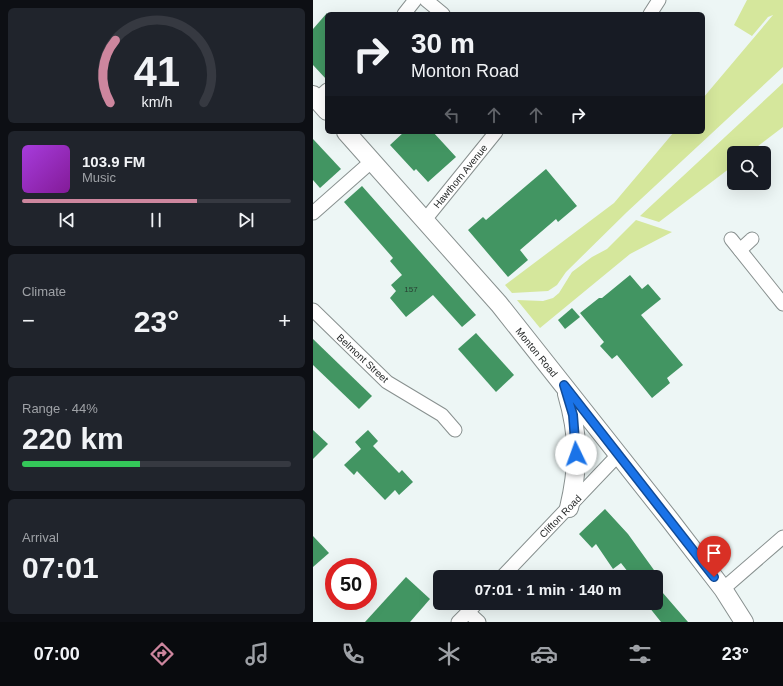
<!DOCTYPE html>
<html lang="en">
<head>
<meta charset="utf-8">
<style>
  :root { --surface:#171b24; --page:#20242c; --text:#f1f3f6; --muted:#9ea1a6; --line:#363941; --accent:#cd869e }
  body { margin:0; font-family:Arial,sans-serif; background:var(--page); color:var(--text); height:100vh; display:flex; flex-direction:column; font-size:15px; white-space:nowrap }
  * { box-sizing:border-box; margin:0 }
  p { font-size:13px; color:var(--muted) }
  .icon { flex:none; width:22px; height:22px; fill:none; stroke:currentColor; stroke-width:2; stroke-linecap:round; stroke-linejoin:round }
  .map { position:relative; flex:1; overflow:hidden }
  .sheet { display:flex; flex-direction:column; gap:8px; padding:8px; background:#0d0f14; width:313px }
  .sheet>* { flex:none }
  .hud { position:absolute; left:12px; top:12px; width:380px; height:122px; border-radius:6px; box-shadow:0 4px 16px #0002; background:#171b24; color:var(--text); overflow:hidden }
  .controls { position:absolute; left:414px; top:146px; display:grid; gap:8px }
  .controls a { display:grid; place-items:center; width:44px; height:44px; border-radius:6px; background:var(--surface); box-shadow:0 4px 16px #0002; font-size:20px }
  .speed { position:absolute; left:12px; top:558px; display:flex; gap:8px; font-size:20px; font-weight:700; text-align:center }
  .speed>* { display:grid; place-content:center; width:52px; height:52px; border-radius:50%; background:var(--surface); box-shadow:0 4px 16px #0002; line-height:1 }
  .speed .limit { border:6px solid #d22; background:#fff; color:#111 }
  .pin { position:absolute; display:grid; place-items:center; width:34px; height:34px; color:#fff; margin:-41px -17px; border-radius:50% 50% 50% 0; rotate:-45deg; box-shadow:0 0 4px #0007 }
  .pin .icon { rotate:45deg }
  .me { position:absolute; width:44px; margin:-22px; rotate:357deg; stroke-linejoin:round; filter:drop-shadow(0 0 3px #0008) }
  .turn { display:flex; align-items:center; gap:14px; height:84px; padding:0 20px; font-size:18px }
  .turn .icon { width:52px; height:52px; stroke-width:2.5 }
  .turn b { display:block; font-size:28px; line-height:34px }
  .lanes { display:flex; align-items:center; height:38px; padding:0 20px; background:#0003; justify-content:center; gap:20px; direction:ltr }
  .lanes .off { opacity:.35 }
  .big { font-size:30px; font-weight:700; line-height:1.1 }
  .sheet .tile { flex:1; display:flex; flex-direction:column; justify-content:center; gap:6px; min-width:0; padding:0 14px; border-radius:6px; background:var(--page) }
  .sheet .dial { align-items:center; gap:0 }
  .dial svg { height:104px; overflow:visible; fill:none; stroke:var(--line); stroke-width:7; stroke-linecap:round; text-anchor:middle }
  .dial text { fill:var(--text); stroke:none }
  .song { display:flex; align-items:center; gap:12px }
  .cover { width:48px; height:48px; border-radius:6px; background:linear-gradient(135deg,hsl(280 70% 55%),hsl(290 70% 35%)) }
  .played { height:4px; border-radius:2px; background:linear-gradient(90deg,var(--accent) 65%,var(--line) 65%) }
  .keys { display:flex; justify-content:space-around; direction:ltr }
  .heat { display:flex; justify-content:space-between; align-items:center; font-size:22px; direction:ltr }
  .charge { height:6px; border-radius:3px; background:linear-gradient(90deg,#34c759 44%,var(--line) 0) }
  .trip { position:absolute; left:120px; top:570px; width:230px; height:40px; border-radius:6px; background:var(--surface); box-shadow:0 4px 16px #0002; font-weight:700; line-height:40px; text-align:center }
  .dock { display:flex; height:64px; justify-content:space-around; align-items:center; background:#090b0e; color:var(--muted) }
  .dock .icon { width:28px; height:28px }
  .dock .active { color:var(--accent) }
  .dock b { font-size:18px; color:var(--text) }
  main { display:flex; flex:1; min-height:0 }
  .map>svg:first-child { display:block }
</style>
</head>
<body>
<main>
<section class="sheet">
<div class="tile dial"><svg viewBox="0 0 100 80">
<path d="M14 69A42 42 0 1 1 86 69"/>
<path d="M14 69A42 42 0 0 1 18 21" stroke="#cd869e"/>
<text x="50" y="56" font-size="32" font-weight="700">41</text>
<text x="50" y="72" font-size="11">km/h</text>
</svg></div>
<div class="tile">
<div class="song"><i class="cover"></i><div><b>103.9 FM</b><p>Music</p></div></div>
<div class="played"></div>
<div class="keys"><svg class="icon" aria-label="previous" viewBox="0 0 24 24"><path d="M18 5L8 12l10 7zM5 5v14"/></svg><svg class="icon" aria-label="pause" viewBox="0 0 24 24"><path d="M8 5v14M16 5v14"/></svg><svg class="icon" aria-label="next" viewBox="0 0 24 24"><path d="M6 5l10 7-10 7zM19 5v14"/></svg></div>
</div>
<div class="tile"><p>Climate</p>
<div class="heat"><a>−</a><b class="big">23°</b><a>+</a></div>
</div>
<div class="tile"><p>Range · 44%</p><b class="big">220 km</b><div class="charge"></div></div>
<div class="tile"><p>Arrival</p><b class="big">07:01</b></div>
</section>
<div class="map">
<svg width="470" height="622" viewBox="0 0 470 622">
  <rect width="100%" height="100%" fill="#edf6f5"/>
  <g fill="#d5e79c">
    <path d="M 434,0 L 470,0 L 470,67 L 314,212 L 253,272 L 244,285 L 235,291 L 199,293 L 192,285 L 301,203 L 361,132 L 390,132 L 390,98 L 460,15 L 455,17 L 439,36 L 421,25 Z"/>
    <path d="M 470,83 L 470,127 L 436,153 L 421,153 L 421,165 L 346,222 L 327,216 Z"/>
    <path d="M 323,220 L 359,232 L 317,254 L 227,328 L 204,300 L 230,301 L 240,298 L 246,293 L 259,272 L 279,257 L 294,249 Z"/>
  </g>
  <g fill="#429562">
    <path d="M 14,13 L 14,80 L 0,65 L 0,29 Z"/>
    <path d="M 91,132 L 120,132 L 143,157 L 115,182 L 103,169 L 101,171 L 77,145 Z"/>
    <path d="M 0,139 L 28,169 L 7,188 L 0,180 Z"/>
    <path d="M 233,169 L 264,206 L 245,222 L 243,219 L 207,250 L 215,260 L 195,277 L 155,230 L 170,217 L 173,220 Z"/>
    <path d="M 49,186 L 163,315 L 149,327 L 120,295 L 93,317 L 77,298 L 83,291 L 78,285 L 89,275 L 77,261 L 80,258 L 31,202 Z"/>
    <path d="M 317,275 L 329,289 L 335,284 L 348,299 L 328,315 L 370,365 L 354,378 L 357,383 L 339,398 L 304,355 L 299,359 L 287,346 L 291,342 L 267,313 L 286,298 L 289,298 Z"/>
    <path d="M 259,308 L 267,317 L 252,329 L 245,320 Z"/>
    <path d="M 163,333 L 201,375 L 183,392 L 145,349 Z"/>
    <path d="M 0,339 L 59,396 L 46,409 L 0,365 Z"/>
    <path d="M 0,430 L 15,444 L 0,459 Z"/>
    <path d="M 55,430 L 65,441 L 60,446 L 86,473 L 89,470 L 100,482 L 86,495 L 82,490 L 72,500 L 44,471 L 41,475 L 31,465 L 48,449 L 42,442 Z"/>
    <path d="M 292,509 L 315,534 L 346,577 L 319,577 L 308,563 L 300,569 L 283,544 L 279,548 L 266,534 Z"/>
    <path d="M 0,536 L 16,553 L 0,567 Z"/>
    <path d="M 93,577 L 117,599 L 97,622 L 52,622 Z"/>
    <path d="M 343,585 L 375,622 L 348,622 L 336,607 L 341,603 L 343,603 Z"/>
  </g>
  <g fill="none" stroke-linecap="round" stroke-linejoin="round">
    <defs>
      <g id="street">
        <path d="M 113,0 L 130,14"/>
        <path d="M 91,14 L 102,0"/>
        <path d="M 337,14 L 346,0"/>
        <path d="M 4,99 L 14,90"/>
        <path d="M 0,213 L 59,161"/>
        <path d="M 111,221 L 183,132"/>
        <path d="M 418,239 L 470,304"/>
        <path d="M 427,250 L 439,239"/>
        <path d="M 0,310 L 74,382 L 129,415 L 142,430"/>
        <path d="M 189,577 L 305,455"/>
        <path d="M 410,589 L 470,537"/>
        <path d="M 155,612 L 166,622"/>
        <path d="M 145,622 L 164,603"/>
      </g>
      <g id="secondary">
        <path d="M 0,95 L 14,111"/>
        <path d="M 33,132 L 186,304 L 357,520 L 410,589 L 431,622"/>
        <path d="M 254,394 C 266,435 266,466 256,508"/>
      </g>
    </defs>
    <use href="#street" stroke="#88908f" stroke-width="15"/>
    <use href="#secondary" stroke="#88908f" stroke-width="20"/>
    <use href="#street" stroke="#fff" stroke-width="13"/>
    <use href="#secondary" stroke="#fff" stroke-width="18"/>
  </g>
  <g fill="none" stroke-linecap="round" stroke-linejoin="round">
    <defs>
      <path id="route" d="M 263,454 L 260,415 L 251,385 L 401,577"/>
    </defs>
    <use href="#route" stroke="#114b97" stroke-width="10"/>
    <use href="#route" stroke="#1a73e8" stroke-width="7"/>
  </g>
  <g text-anchor="middle" stroke-width="4" stroke-linejoin="round" paint-order="stroke">
    <g font-size="8" fill="#283f32">
      <text x="98" y="292">157</text>
    </g>
    <g font-size="10" fill="#1f2222" stroke="#fff">
      <text transform="translate(147 176) rotate(-51)" y="4">Hawthorn Avenue</text>
      <text transform="translate(224 352) rotate(51)" y="4">Monton Road</text>
      <text transform="translate(50 358) rotate(43)" y="4">Belmont Street</text>
      <text transform="translate(247 516) rotate(-46)" y="4">Clifton Road</text>
    </g>
  </g>
</svg>
<div class="controls">
<a><svg class="icon" aria-label="search" viewBox="0 0 24 24"><circle cx="10" cy="10" r="6"/><path d="M15 15l6 6"/></svg></a>
</div>
<div class="speed"><div class="limit">50</div></div>
<div class="pin" style="left:401px;top:577px;background:#d93025"><svg class="icon" aria-label="arrive" viewBox="0 0 24 24"><path d="M6 21V4h12l-3 4 3 4H6"/></svg></div>
<svg class="me" style="left:263px;top:454px" viewBox="-20 -20 40 40"><circle r="19" fill="#fff"/><path d="M0-13L10 11 0 6-10 11z" fill="#1a73e8"/></svg>
<div class="trip">07:01 · 1 min · 140 m</div>
<div class="hud">
<div class="turn"><svg class="icon" aria-label="right" viewBox="0 0 24 24"><path d="M7 20v-9h11M14 6l5 5-5 5"/></svg><div><b>30 m</b>Monton Road</div></div>
<div class="lanes"><svg class="icon off" aria-label="left" viewBox="0 0 24 24"><path d="M17 20v-9H6M10 6l-5 5 5 5"/></svg><svg class="icon off" aria-label="ahead" viewBox="0 0 24 24"><path d="M12 20V5M6 11l6-6 6 6"/></svg><svg class="icon off" aria-label="ahead" viewBox="0 0 24 24"><path d="M12 20V5M6 11l6-6 6 6"/></svg><svg class="icon" aria-label="right" viewBox="0 0 24 24"><path d="M7 20v-9h11M14 6l5 5-5 5"/></svg></div>
</div>
</div>
</main>
<nav class="dock">
<b>07:00</b>
<svg class="icon active" aria-label="directions" viewBox="0 0 24 24"><path d="M12 3l9 9-9 9-9-9zM9 14v-3h6M13 9l2 2-2 2"/></svg>
<svg class="icon" aria-label="music" viewBox="0 0 24 24"><path d="M9 18V5l10-2v13"/><circle cx="6" cy="18" r="3"/><circle cx="16" cy="16" r="3"/></svg>
<svg class="icon" aria-label="phone" viewBox="0 0 24 24"><path d="M5 4h4l2 5-3 2q2 4 5 5l2-3 5 2v4C11 20 4 13 5 4z"/></svg>
<svg class="icon" aria-label="climate" viewBox="0 0 24 24"><path d="M12 3v18M4 7l16 10M4 17L20 7"/></svg>
<svg class="icon" aria-label="car" viewBox="0 0 24 24"><path d="M5 17H2v-5l4-1 3-4h7l3 4 3 1v5h-3M9 17h6M6 11h13"/><circle cx="7" cy="17" r="2"/><circle cx="17" cy="17" r="2"/></svg>
<svg class="icon" aria-label="filters" viewBox="0 0 24 24"><path d="M4 7h16M4 17h16"/><circle cx="9" cy="7" r="2"/><circle cx="15" cy="17" r="2"/></svg>
<b>23°</b>
</nav>
</body>
</html>
